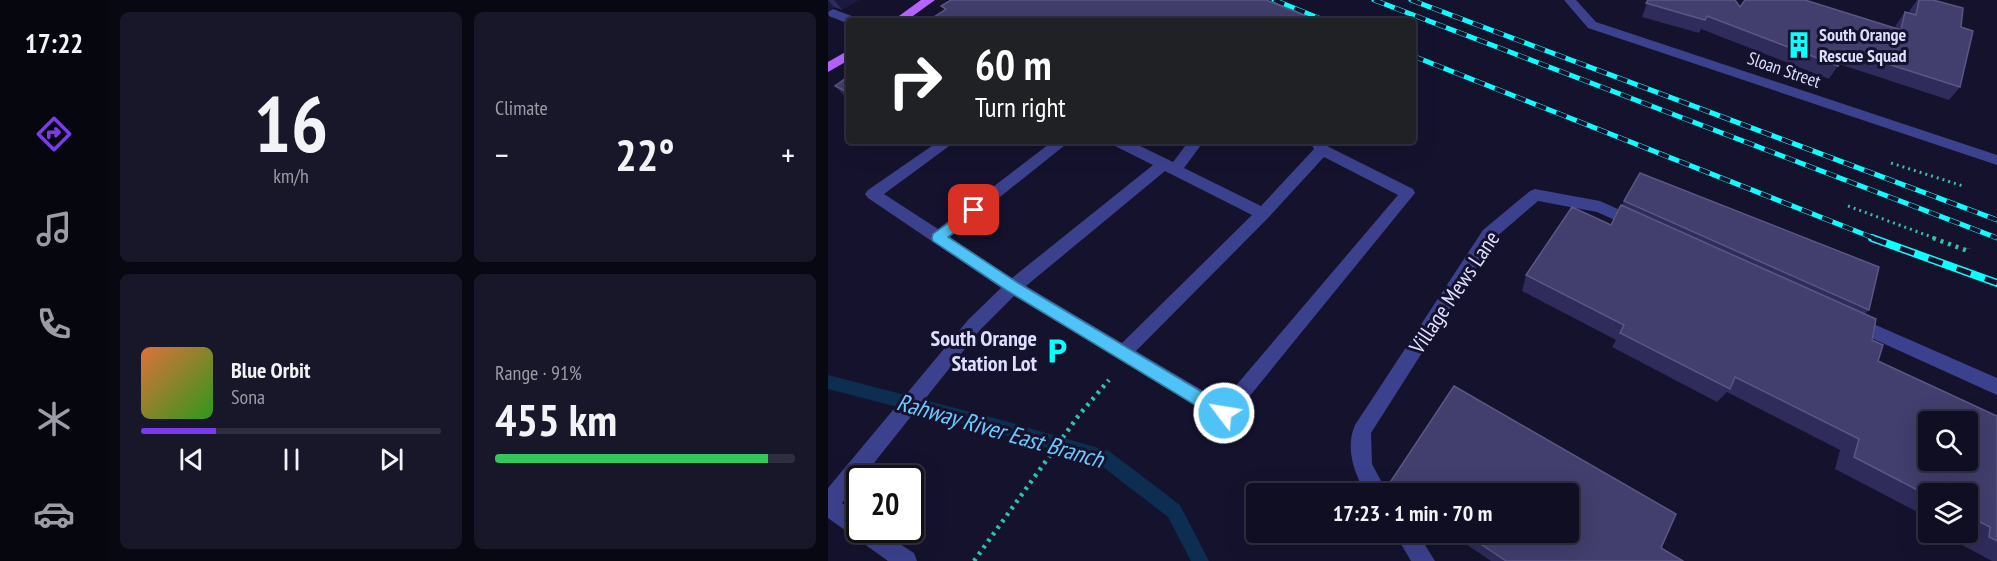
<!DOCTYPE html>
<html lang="en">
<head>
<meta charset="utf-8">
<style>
  :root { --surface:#0f0e22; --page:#18172a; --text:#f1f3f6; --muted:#9b9ca5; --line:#2f2e40; --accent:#7c3aed }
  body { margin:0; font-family:"PT Sans Narrow",sans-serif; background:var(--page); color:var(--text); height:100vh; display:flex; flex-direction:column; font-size:22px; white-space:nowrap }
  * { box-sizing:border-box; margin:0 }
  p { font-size:20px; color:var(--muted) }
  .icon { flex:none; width:33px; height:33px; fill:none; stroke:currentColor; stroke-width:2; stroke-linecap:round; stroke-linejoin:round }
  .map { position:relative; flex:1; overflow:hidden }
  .drawer { display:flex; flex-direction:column; gap:12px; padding:12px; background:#080813; width:720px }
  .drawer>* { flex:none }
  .top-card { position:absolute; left:18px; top:18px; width:570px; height:126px; border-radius:6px; box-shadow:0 6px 24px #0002,0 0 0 2px var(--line); background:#202124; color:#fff; overflow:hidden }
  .buttons { position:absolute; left:1090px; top:411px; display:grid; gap:12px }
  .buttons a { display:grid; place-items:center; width:60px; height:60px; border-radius:6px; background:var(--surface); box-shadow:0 6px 24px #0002,0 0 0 2px var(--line); font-size:30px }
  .speed { position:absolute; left:18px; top:465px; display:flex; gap:12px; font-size:30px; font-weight:700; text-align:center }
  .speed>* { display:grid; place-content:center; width:78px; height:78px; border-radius:50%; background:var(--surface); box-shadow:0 6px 24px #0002,0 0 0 2px var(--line); line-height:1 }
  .speed .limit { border:3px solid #111; border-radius:9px; background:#fff; color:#111 }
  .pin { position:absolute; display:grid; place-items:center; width:51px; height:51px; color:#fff; margin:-26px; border-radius:12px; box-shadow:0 3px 9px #0006 }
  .me { position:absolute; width:66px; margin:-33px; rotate:301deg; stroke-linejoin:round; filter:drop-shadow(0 0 4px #0008) }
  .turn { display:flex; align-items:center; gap:21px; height:126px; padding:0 30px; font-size:27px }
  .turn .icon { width:78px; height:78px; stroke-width:2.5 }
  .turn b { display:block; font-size:42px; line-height:51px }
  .big { font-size:45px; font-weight:700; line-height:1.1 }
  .drawer .tile { flex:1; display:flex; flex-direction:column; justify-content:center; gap:9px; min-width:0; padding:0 21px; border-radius:9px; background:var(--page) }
  .drawer .dial { align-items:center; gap:0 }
  .dial b { font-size:78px; line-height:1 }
  .song { display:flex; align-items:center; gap:18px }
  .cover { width:72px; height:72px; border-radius:9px; background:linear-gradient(135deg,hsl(20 70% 55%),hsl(110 70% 35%)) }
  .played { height:6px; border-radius:3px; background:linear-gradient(90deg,var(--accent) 25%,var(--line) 25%) }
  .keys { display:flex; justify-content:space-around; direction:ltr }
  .heat { display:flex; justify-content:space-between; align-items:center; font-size:33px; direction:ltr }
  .charge { height:9px; border-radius:4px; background:linear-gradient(90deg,#34c759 91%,var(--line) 0) }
  .drawer .tiles { flex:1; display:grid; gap:12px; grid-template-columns:repeat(2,1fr) }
  .trip { position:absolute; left:418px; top:483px; width:333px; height:60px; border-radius:6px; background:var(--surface); box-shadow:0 6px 24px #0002,0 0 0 2px var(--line); font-weight:700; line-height:60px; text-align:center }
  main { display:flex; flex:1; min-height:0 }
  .menu { display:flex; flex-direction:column; width:108px; justify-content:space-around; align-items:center; background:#06060e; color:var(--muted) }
  .menu .icon { width:42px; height:42px }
  .menu .on { color:var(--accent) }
  .menu b { font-size:27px; color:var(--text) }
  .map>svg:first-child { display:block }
</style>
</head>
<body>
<main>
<nav class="menu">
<b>17:22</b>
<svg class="icon on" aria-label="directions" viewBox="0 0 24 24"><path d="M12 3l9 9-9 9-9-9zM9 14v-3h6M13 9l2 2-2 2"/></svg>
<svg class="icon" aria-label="music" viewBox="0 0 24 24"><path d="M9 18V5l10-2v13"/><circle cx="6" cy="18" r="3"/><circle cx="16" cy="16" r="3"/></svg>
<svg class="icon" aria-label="phone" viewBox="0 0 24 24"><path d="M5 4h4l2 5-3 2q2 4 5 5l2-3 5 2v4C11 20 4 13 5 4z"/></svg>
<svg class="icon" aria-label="climate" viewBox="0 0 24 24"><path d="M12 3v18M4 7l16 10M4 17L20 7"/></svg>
<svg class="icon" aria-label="car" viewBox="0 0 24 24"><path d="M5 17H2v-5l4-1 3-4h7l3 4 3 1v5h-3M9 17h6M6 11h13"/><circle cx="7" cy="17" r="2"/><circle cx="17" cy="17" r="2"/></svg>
</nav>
<section class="drawer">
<div class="tiles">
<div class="tile dial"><b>16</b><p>km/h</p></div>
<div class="tile"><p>Climate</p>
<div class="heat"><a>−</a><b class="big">22°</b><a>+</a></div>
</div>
<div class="tile">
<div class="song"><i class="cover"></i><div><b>Blue Orbit</b><p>Sona</p></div></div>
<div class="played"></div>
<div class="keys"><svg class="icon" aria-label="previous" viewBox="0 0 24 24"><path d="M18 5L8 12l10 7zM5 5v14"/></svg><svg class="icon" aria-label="pause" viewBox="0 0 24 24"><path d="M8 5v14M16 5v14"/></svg><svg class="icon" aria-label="next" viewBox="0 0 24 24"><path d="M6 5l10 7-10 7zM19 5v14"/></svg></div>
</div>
<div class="tile"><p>Range · 91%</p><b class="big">455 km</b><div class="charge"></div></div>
</div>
</section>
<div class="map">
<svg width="1169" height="561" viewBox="0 0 1169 561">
  <rect width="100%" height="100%" fill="#14122d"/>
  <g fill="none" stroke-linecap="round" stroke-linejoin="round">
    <path fill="#0d2d51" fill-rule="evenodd" d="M 0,375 L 170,419 L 281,451 L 352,505 L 381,561 L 363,561 L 340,517 L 271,464 L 170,433 L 0,389 Z"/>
    <g stroke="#30c1aa" stroke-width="3" stroke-dasharray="2 4" stroke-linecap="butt">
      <path d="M 1063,163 L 1135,186"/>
      <path d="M 1020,206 L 1109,239"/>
    </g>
    <g stroke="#30c1aa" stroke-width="4.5" stroke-dasharray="3 5" stroke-linecap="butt">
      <path d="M 1105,238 L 1140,251 L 1140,248"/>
      <path d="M 146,561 L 251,415 L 281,380"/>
    </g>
    <g fill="#3c418d" fill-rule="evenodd">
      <path d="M 5,9 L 29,18 L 31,21 L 21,21 L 21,24 L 1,16 L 0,12 Z"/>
      <path d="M 111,141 L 128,141 L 56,194 L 110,229 L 225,141 L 242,141 L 122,237 L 184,278 L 325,165 L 285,145 L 283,141 L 302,141 L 345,162 L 361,141 L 376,141 L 356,168 L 433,206 L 486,149 L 482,141 L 496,141 L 499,146 L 585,189 L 587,193 L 403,419 L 396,422 L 186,296 L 152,330 L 14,503 L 32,515 L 32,530 L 50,530 L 86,553 L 89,561 L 60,561 L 0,518 L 0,488 L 140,320 L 173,288 L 40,198 L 37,194 L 40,190 ZM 496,157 L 570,195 L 394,402 L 308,351 L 440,218 ZM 337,171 L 424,215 L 294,343 L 198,286 Z"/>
    </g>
    <g fill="#3c418d" fill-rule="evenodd">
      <path d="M 736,0 L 748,0 L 768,22 L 1169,155 L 1169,165 L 760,28 Z"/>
      <path d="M 707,189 L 772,201 L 812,219 L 815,223 L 812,227 L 807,229 L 769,212 L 710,201 L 667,238 L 543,433 L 544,464 L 560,494 L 538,494 C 526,473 517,448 527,425 L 655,230 L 702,191 Z"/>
      <path d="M 1025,315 L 1169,378 L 1169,395 L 1019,327 L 1016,322 L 1019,317 Z"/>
      <path d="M 566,532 L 589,532 L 607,561 L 583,561 Z"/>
    </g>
    <g fill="#b665ff" fill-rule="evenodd">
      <path d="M 93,0 L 107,0 L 78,21 L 64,21 Z"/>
      <path d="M 21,50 L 21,60 L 0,72 L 0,62 Z"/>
    </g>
    <defs>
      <g id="rail-far1">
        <path d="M 446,0 L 498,21"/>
        <path d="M 546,0 L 1169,238"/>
        <path d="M 583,0 L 1169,220"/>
        <path d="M 585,56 L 1048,239"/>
      </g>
      <path id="rail" d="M 1044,238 L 1169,283"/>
    </defs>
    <use href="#rail-far1" stroke="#0affff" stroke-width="5"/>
    <use href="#rail" stroke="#0affff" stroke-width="8"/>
    <use href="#rail-far1" stroke="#14122d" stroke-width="4" stroke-dasharray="11" stroke-linecap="butt"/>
    <use href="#rail" stroke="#14122d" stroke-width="5" stroke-dasharray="15" stroke-linecap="butt"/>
  </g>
  <g fill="#2f2b5b">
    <path d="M 0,0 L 30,0 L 14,10 L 6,7 L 0,10 Z"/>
    <path d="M 820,0 L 912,7 L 1067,28 L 1068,25 L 1077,12 L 1081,13 L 1082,10 L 1089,0 L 1105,0 L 1133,27 L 1132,87 L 1121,100 L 1011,64 L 1001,79 L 873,29 L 871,33 L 814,17 Z"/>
    <path d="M 21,76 L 21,101 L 7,86 Z"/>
    <path d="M 796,201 L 1041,310 L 1037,314 L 1050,361 L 1169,416 L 1169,561 L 1164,561 L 1134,545 L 1136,536 L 1129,532 L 1140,532 L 1140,494 L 1101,494 L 1101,518 L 1007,469 L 1012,450 L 899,392 L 889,402 L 784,347 L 788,340 L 694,291 L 698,275 L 783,225 Z"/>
    <path d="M 626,386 L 848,514 L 833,548 L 855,561 L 663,561 L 620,532 L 741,532 L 741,494 L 562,494 L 561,484 Z"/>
  </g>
  <g fill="#1c1941">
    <path d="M 0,0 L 6,7 L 0,10 Z"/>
    <path d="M 6,0 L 30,0 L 14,10 Z"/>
  </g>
  <g fill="#423e6d" stroke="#5a5784" stroke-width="1.5" fill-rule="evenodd">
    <path d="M 123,0 L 438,0 L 491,21 L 100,21 L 118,9 L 113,6 Z"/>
    <path d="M 820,0 L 907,0 L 912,7 L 917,0 L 977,0 L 1073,30 L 1077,12 L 1088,15 L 1091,0 L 1105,0 L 1135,8 L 1133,27 L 1145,31 L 1132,87 L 1016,50 L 1010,66 L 879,16 L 877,20 L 818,3 Z"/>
    <path d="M 21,76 L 21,93 L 7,86 Z"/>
    <path d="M 812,173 L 1051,267 L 1041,310 L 796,201 Z"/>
    <path d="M 793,205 L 1048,319 L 1044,340 L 1055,345 L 1050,361 L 1169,416 L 1169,541 L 1161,537 L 1162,527 L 1140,516 L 1140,494 L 1101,494 L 1101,496 L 1026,457 L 1031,439 L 907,377 L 902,389 L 792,333 L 796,325 L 698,275 L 744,207 L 783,225 ZM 1101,422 L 1140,422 L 1140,460 L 1101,460 Z"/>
    <path d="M 626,386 L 848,514 L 833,548 L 855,561 L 678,561 L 635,532 L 741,532 L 741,494 L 576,494 L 561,484 Z"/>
  </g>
  <path fill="#4fc3f7" stroke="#337fa1" stroke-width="1.5" d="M 146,205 L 152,210 L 150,214 L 120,237 L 190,283 L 401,408 L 403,413 L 401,419 L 396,421 L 390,419 L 180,291 L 105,241 L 104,238 L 105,234 Z"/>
  <defs>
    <symbol id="building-bare" viewBox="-9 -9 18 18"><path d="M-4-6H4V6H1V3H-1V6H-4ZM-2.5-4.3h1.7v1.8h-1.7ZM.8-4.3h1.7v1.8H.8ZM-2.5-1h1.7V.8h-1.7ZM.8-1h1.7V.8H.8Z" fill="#0affff" stroke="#14122d" stroke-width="2.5" paint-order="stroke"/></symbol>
    <symbol id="parking-bare" viewBox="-9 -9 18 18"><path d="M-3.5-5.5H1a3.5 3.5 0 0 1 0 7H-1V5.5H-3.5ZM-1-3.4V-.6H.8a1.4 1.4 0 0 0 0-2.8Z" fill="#0affff" stroke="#14122d" stroke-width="2.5" paint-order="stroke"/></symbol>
  </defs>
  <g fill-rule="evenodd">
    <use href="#building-bare" x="952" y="26" width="38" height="38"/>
    <use href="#parking-bare" x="210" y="332" width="38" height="38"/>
  </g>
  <g text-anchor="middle" stroke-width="6" stroke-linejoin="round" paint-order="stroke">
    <g font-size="18" font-weight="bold" fill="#dedeff" stroke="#14122d" text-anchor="start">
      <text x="991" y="41">South Orange<tspan x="991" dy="21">Rescue Squad</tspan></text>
    </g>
    <g font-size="18" fill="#dedeff" stroke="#14122d">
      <text transform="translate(956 70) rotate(19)" y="6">Sloan Street</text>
    </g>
    <g font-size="22" fill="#dedeff" stroke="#14122d">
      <text transform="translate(626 292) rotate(-56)" y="8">Village Mews Lane</text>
    </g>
    <g font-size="22" font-weight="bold" fill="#dedeff" stroke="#14122d" text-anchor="end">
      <text x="209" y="346">South Orange<tspan x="209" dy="25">Station Lot</tspan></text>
    </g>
    <g font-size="24" font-style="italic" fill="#6ccaff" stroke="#14122d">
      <text transform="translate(172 431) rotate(16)" y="8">Rahway River East Branch</text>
    </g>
  </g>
</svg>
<div class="buttons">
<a><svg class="icon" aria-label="search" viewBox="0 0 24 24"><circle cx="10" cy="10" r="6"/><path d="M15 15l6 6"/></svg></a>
<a><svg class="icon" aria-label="layers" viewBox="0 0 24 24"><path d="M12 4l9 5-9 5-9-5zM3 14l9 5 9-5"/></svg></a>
</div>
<div class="speed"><div class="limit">20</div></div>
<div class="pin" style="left:146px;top:210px;background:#d93025"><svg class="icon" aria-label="arrive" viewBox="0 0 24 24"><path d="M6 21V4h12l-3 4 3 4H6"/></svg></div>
<svg class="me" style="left:396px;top:413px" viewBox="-20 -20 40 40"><circle r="17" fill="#4fc3f7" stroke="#fff" stroke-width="3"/><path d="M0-11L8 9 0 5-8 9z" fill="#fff"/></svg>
<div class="trip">17:23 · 1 min · 70 m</div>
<div class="top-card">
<div class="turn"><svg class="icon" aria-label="right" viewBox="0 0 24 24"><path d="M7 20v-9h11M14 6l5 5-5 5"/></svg><div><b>60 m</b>Turn right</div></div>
</div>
</div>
</main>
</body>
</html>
